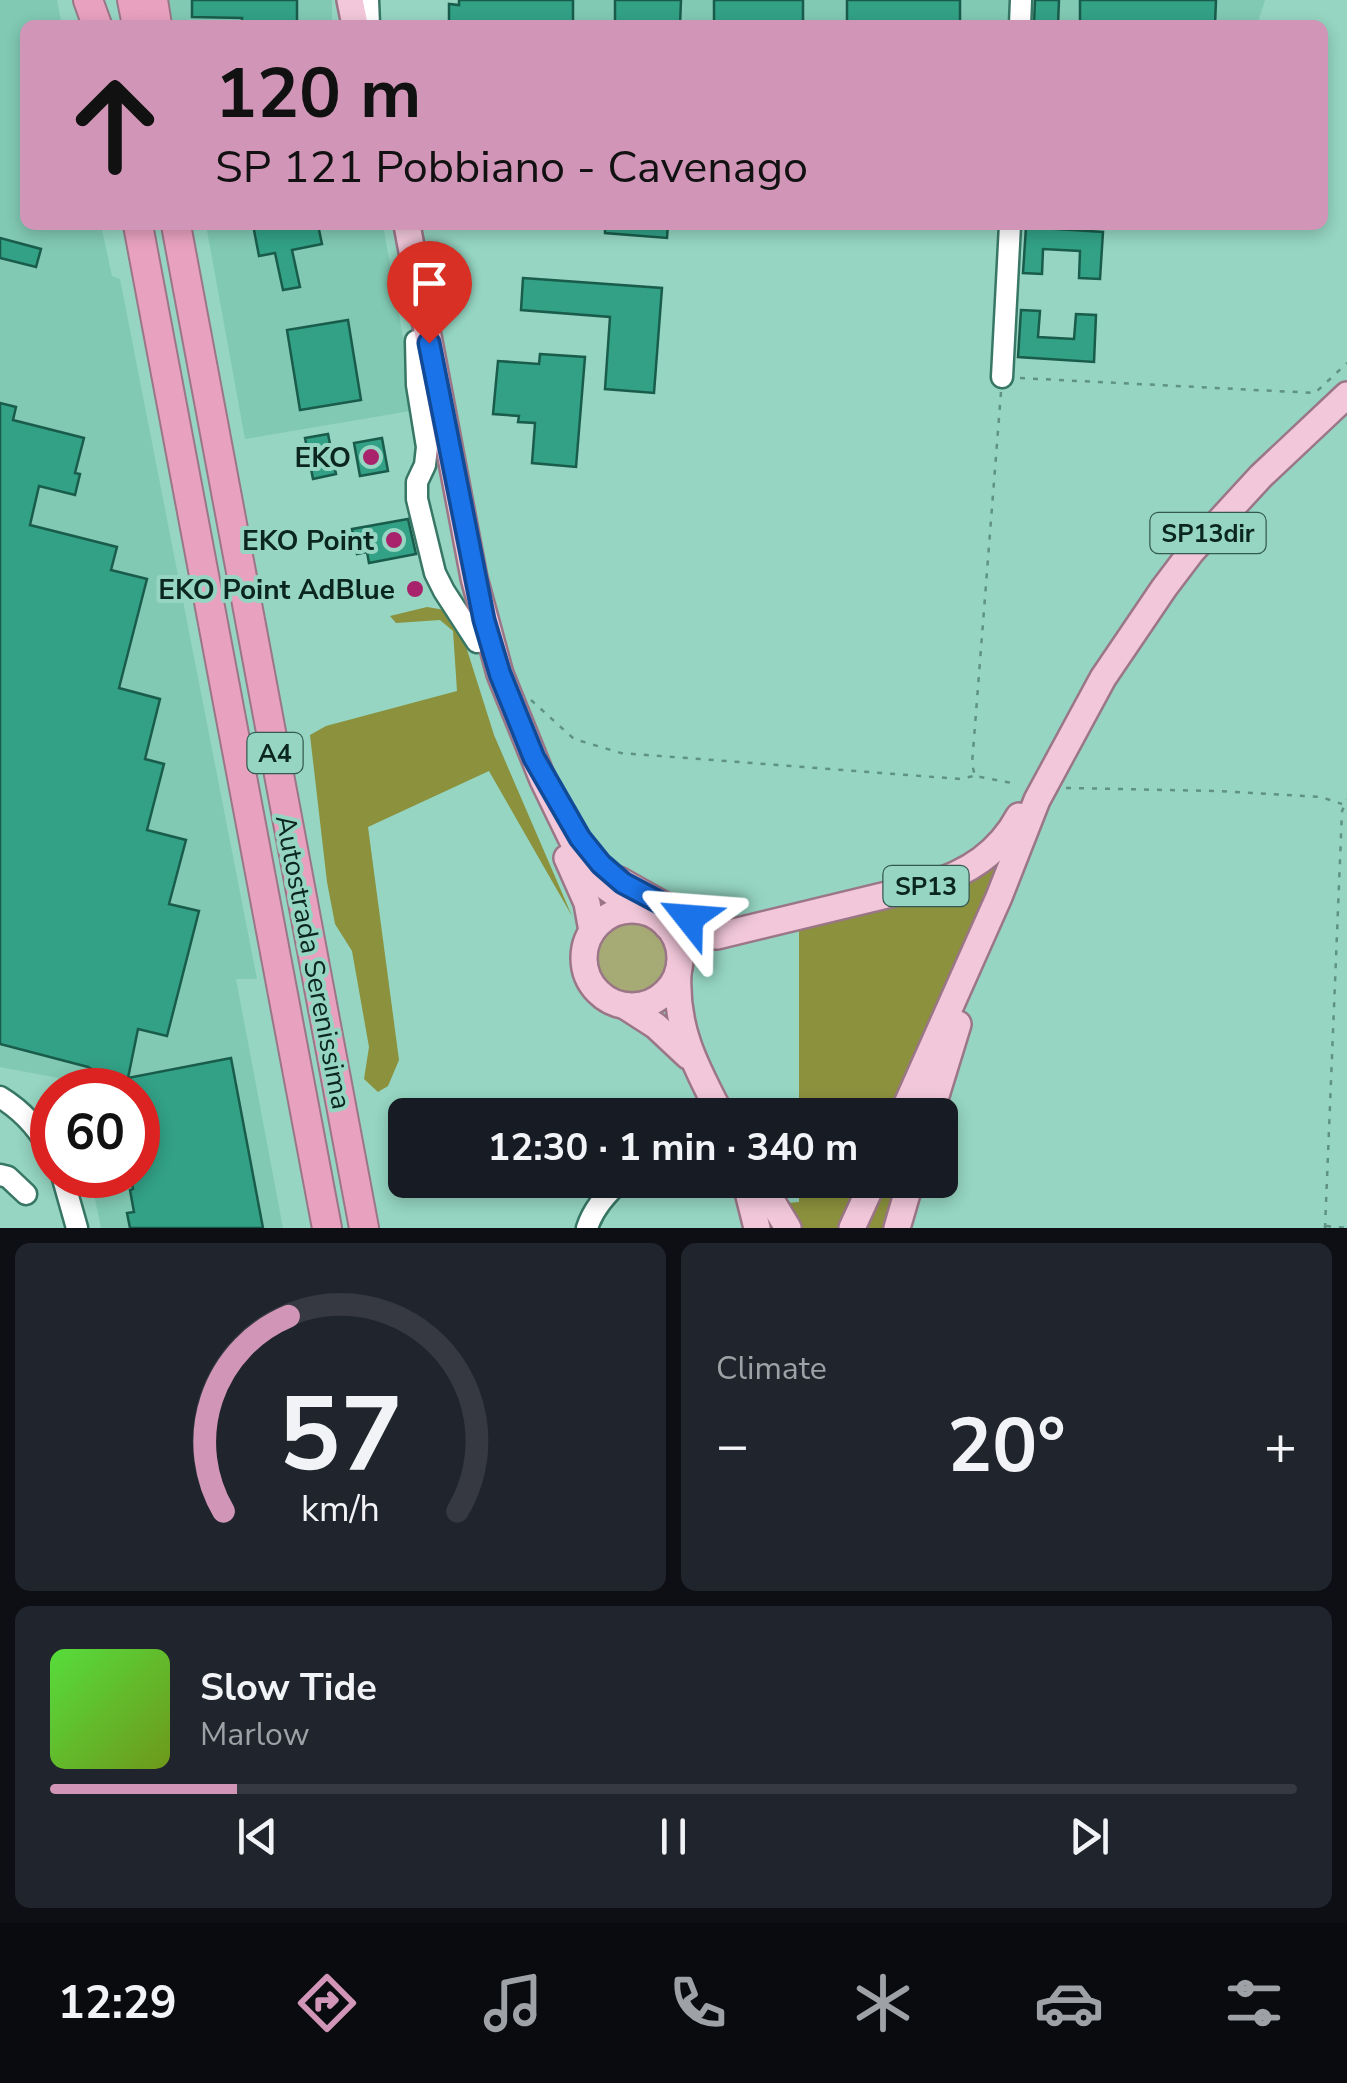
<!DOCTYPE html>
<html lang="en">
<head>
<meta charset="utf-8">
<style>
  :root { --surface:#171b24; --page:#20242c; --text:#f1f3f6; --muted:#9ea1a6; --line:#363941; --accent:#d195b8 }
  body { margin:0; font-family:"Nunito Sans",sans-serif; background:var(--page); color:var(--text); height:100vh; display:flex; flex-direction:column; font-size:38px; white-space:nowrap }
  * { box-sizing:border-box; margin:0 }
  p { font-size:32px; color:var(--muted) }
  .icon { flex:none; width:55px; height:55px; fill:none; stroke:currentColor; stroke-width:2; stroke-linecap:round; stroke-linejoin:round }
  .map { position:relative; height:1228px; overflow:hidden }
  .details { display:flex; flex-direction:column; gap:15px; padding:15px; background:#0d0f14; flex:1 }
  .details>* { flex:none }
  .hud { position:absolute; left:20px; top:20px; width:1308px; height:210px; border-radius:15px; box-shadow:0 5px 15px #0003; background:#d195b8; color:#111; overflow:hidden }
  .speed { position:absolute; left:30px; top:1068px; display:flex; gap:20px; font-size:50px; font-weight:700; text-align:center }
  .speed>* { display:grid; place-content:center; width:130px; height:130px; border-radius:50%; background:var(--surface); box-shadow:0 5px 15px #0003; line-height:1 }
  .speed .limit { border:15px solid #d22; background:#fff; color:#111 }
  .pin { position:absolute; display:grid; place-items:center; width:85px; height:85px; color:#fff; margin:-102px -42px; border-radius:50% 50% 50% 0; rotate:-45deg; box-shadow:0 0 10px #0007 }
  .pin .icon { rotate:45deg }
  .me { position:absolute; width:110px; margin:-55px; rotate:298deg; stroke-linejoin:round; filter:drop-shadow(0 0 8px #0008) }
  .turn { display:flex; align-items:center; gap:35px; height:210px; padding:0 30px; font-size:45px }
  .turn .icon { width:130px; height:130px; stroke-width:2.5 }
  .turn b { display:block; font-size:70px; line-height:85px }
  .big { font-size:75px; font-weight:700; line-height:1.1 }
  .details .tile { flex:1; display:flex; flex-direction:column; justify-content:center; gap:15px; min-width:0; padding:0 35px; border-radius:15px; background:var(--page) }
  .details .dial { align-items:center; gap:0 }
  .dial svg { height:260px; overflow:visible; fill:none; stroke:var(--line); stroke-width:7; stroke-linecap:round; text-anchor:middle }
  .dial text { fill:var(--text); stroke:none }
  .song { display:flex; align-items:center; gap:30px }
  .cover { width:120px; height:120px; border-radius:15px; background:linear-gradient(135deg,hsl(110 70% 55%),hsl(80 70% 35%)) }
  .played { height:10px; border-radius:5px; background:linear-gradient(90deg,var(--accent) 15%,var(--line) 15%) }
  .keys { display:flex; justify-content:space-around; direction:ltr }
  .heat { display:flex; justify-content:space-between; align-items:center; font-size:55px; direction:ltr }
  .details .tiles { flex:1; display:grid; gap:15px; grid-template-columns:1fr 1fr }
  .tile:last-child { grid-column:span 2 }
  .trip { position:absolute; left:388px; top:1098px; width:570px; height:100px; border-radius:15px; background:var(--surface); box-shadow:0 5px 15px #0003; font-weight:700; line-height:100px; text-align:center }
  .dock { display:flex; height:160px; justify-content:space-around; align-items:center; background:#090b0e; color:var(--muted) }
  .dock .icon { width:70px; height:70px }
  .dock .active { color:var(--accent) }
  .dock b { font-size:45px; color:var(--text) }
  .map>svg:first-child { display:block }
</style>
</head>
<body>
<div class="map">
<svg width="1347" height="1228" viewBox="0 0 1347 1228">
  <rect width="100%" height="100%" fill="#95d5c1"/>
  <g fill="#81c9b3">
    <path d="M 0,0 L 57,0 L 62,25 L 25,25 L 25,225 L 101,225 L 112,276 L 120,279 L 257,979 L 236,979 L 283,1228 L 101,1228 L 90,1175 L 138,1175 L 138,1090 L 72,1090 L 69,1080 L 0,1067 Z"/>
    <path d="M 165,0 L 332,0 L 332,25 L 170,25 Z"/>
    <path d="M 534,0 L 1014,0 L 1013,25 L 534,25 Z"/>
    <path d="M 1031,0 L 1265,0 L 1257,25 L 1030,25 Z"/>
    <path d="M 206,225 L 383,225 L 416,410 L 245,439 Z"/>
  </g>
  <circle fill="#a6ab75" cx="630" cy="958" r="39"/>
  <g fill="#8b913d">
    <path d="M 427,607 L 451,611 L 463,637 L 494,735 L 572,916 L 489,771 L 368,827 L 399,1060 L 388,1086 L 378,1092 L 364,1079 L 369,1047 L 352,951 L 335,924 L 327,882 L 310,735 L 326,726 L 457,691 L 453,631 L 440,620 L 396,623 L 390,616 Z"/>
    <path d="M 1004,848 L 926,1115 L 799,1115 L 799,923 Z"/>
    <path d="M 799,1180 L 906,1180 L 892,1228 L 763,1228 L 763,1205 L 799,1202 Z"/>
  </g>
  <g fill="#32a186" stroke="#1a5c4b" stroke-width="2.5">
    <path d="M 192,0 L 297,0 L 297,25 L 242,25 L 242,18 L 192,17 Z"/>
    <path d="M 459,0 L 573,0 L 573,25 L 449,25 L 449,4 L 459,5 Z"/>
    <path d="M 615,0 L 681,0 L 680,25 L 615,25 Z"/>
    <rect x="714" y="0" width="89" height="25"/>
    <rect x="847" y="0" width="113" height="25"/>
    <path d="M 1035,0 L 1059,0 L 1058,25 L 1034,25 Z"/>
    <path d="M 1080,0 L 1216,0 L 1215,25 L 1080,25 Z"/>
    <path d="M 253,225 L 318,225 L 322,244 L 292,250 L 300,287 L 283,290 L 275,253 L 259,256 Z"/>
    <path d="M 605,225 L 668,225 L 667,238 L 605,233 Z"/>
    <path d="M 1026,227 L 1103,232 L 1100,279 L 1079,278 L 1080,251 L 1043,249 L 1042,274 L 1023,273 Z"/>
    <path d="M 0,238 L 41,249 L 36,267 L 0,258 Z"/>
    <path d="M 523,278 L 662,288 L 654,393 L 605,389 L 610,317 L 521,310 Z"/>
    <path d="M 1021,310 L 1040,311 L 1038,337 L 1074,339 L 1076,314 L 1096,315 L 1094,362 L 1018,357 Z"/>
    <path d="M 348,320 L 361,400 L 300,410 L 287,330 Z"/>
    <path d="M 540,354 L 585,357 L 576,467 L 532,463 L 535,423 L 518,422 L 519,416 L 493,414 L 498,361 L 539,364 Z"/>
    <path d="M 0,403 L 16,407 L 13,420 L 84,438 L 75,473 L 80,474 L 75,495 L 39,486 L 30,525 L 117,547 L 111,570 L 147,579 L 119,688 L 160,699 L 145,759 L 164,764 L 147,830 L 186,840 L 169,904 L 199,911 L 167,1036 L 138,1029 L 128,1078 L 231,1058 L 263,1228 L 130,1228 L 127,1213 L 134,1212 L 130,1190 L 133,1189 L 130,1175 L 138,1175 L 138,1090 L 114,1090 L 112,1081 L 88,1067 L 0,1044 Z"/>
    <path d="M 328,434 L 336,474 L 313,479 L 305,438 Z"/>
    <path d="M 382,438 L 388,471 L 360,476 L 354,443 Z"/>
    <path d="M 408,519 L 416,554 L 369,563 L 367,552 L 357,554 L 352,529 Z"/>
  </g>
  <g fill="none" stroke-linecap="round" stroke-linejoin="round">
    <defs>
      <g id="minor">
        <path d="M 368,0 L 369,25"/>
        <path d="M 1020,25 L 1021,0"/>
        <path d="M 416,341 L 417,385 L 427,447 L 425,465 L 417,482 L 417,499 L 435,573 L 444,591 L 477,642"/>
        <path d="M 1002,377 L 1010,225"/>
        <path d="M 0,1097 C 23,1111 40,1130 52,1154"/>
        <path d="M 0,1175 L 8,1177 L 26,1194"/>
        <path d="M 62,1175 L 77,1228"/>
        <path d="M 587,1228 C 593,1209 607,1193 622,1180"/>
      </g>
      <g id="major">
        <path d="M 350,0 L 355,25"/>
        <path d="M 407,225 L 474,578 L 500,674 L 543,780 L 576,848 L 603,885 L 638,910"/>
        <path d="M 567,858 L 587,903 L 592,931"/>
        <path d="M 619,880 L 676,912 L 698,921"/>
        <circle cx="632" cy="958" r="48"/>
        <path d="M 667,926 L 698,936 L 717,936 L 928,885 C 968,873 999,853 1019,816"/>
        <path d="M 678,973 C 675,1029 696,1067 721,1115"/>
        <path d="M 625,1006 L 656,1026 L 688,1056"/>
        <path d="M 902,1115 L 999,897 L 1037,800 L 1103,678 L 1164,588 L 1192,551 L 1261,476 L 1347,395"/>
        <path d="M 930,1115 L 958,1024"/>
        <path d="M 745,1180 L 757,1228"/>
        <path d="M 759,1180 L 788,1228"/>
        <path d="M 852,1228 L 874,1180"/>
        <path d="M 897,1228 L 911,1180"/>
      </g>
      <g id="highway">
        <path d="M 88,0 L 97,25"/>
        <path d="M 132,0 L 137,25"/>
        <path d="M 153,0 L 157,25"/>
        <path d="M 138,225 L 327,1228"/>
        <path d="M 176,225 L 364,1228"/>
      </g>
    </defs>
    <use href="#minor" stroke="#387765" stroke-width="25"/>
    <use href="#major" stroke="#9b7687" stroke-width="30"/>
    <use href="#highway" stroke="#9b7687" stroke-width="32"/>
    <g stroke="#609283" stroke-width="2.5" stroke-dasharray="5 8" stroke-linecap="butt">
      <path d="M 1020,378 L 1315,393 L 1347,363"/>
      <path d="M 1001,392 L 972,764 L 975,776 L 1017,784"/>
      <path d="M 531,700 L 574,739 L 621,753 L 960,779 L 974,776"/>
      <path d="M 1066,788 L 1219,791 L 1321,797 L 1342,804"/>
      <path d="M 1326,1226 L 1347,1228"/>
      <path d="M 1325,1228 L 1342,811 L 1347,800"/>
    </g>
    <use href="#minor" stroke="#fff" stroke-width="20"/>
    <use href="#major" stroke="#f1c7d9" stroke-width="25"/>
    <use href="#highway" stroke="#e8a1bf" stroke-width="28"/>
  </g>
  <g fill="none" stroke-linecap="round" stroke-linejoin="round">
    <defs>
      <path id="route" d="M 429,343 L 484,620 L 500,674 L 534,758 L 580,838 L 601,864 L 623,883 L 689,918"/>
    </defs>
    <use href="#route" stroke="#114b97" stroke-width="25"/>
    <use href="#route" stroke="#1a73e8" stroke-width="18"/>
  </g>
  <g fill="#a9236c" stroke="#95d5c1" stroke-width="4">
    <circle cx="371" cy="457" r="10"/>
    <circle cx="394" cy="540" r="10"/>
    <circle cx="415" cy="589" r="10"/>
  </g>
  <g text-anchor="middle" stroke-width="8" stroke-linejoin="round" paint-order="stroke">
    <g fill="#95d5c1" stroke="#345a50" stroke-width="2.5">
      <rect x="1150.5" y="513" width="115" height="40" rx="8"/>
      <rect x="247.5" y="733" width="55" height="40" rx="8"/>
      <rect x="883.5" y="866" width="85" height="40" rx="8"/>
    </g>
    <g font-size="25" font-weight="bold" fill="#0b261f">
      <text x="1208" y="542">SP13dir</text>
      <text x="275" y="762">A4</text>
      <text x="926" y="895">SP13</text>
    </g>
    <g font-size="28" font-weight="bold" fill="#0b261f" stroke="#95d5c1" text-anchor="end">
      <text x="351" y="467">EKO</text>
      <text x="374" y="550">EKO Point</text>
      <text x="395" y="599">EKO Point AdBlue</text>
    </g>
    <g font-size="28" fill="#0b261f" stroke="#95d5c1">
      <text transform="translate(314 962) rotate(79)" y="10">Autostrada Serenissima</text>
    </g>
  </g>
</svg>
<div class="speed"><div class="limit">60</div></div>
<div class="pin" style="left:429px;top:343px;background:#d93025"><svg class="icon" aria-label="arrive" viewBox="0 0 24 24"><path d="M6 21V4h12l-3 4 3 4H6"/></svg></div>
<svg class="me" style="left:689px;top:918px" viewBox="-20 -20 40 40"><path d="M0-17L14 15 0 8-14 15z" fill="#1a73e8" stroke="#fff" stroke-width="4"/></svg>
<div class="trip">12:30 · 1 min · 340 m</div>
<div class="hud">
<div class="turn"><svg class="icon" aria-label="ahead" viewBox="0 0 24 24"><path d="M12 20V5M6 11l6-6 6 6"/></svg><div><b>120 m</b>SP 121 Pobbiano - Cavenago</div></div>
</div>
</div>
<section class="details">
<div class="tiles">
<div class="tile dial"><svg viewBox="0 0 100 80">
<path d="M14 69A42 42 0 1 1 86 69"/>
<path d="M14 69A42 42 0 0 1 34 9" stroke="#d195b8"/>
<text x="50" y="56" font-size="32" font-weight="700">57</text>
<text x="50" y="72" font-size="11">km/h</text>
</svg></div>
<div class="tile"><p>Climate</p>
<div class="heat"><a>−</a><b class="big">20°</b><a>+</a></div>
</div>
<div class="tile">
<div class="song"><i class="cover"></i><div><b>Slow Tide</b><p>Marlow</p></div></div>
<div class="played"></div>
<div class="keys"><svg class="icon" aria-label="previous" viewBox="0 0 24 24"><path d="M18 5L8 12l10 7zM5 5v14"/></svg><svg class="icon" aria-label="pause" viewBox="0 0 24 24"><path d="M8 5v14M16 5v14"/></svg><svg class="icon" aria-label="next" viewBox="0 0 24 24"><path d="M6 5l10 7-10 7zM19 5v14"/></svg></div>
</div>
</div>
</section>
<nav class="dock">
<b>12:29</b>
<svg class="icon active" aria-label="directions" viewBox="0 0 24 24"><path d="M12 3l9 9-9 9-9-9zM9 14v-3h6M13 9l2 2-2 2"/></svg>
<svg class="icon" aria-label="music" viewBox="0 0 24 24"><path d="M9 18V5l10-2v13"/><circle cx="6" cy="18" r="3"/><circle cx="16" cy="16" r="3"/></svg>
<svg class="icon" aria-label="phone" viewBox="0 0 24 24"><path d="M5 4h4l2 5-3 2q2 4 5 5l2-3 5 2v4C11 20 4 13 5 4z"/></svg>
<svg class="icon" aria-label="climate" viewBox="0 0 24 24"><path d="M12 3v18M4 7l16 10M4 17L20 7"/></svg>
<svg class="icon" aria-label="car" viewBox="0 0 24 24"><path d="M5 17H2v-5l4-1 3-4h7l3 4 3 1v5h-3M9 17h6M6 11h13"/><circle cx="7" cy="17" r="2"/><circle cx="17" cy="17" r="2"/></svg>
<svg class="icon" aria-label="filters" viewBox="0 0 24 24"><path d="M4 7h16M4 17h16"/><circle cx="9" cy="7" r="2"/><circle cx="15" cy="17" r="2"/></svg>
</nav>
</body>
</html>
